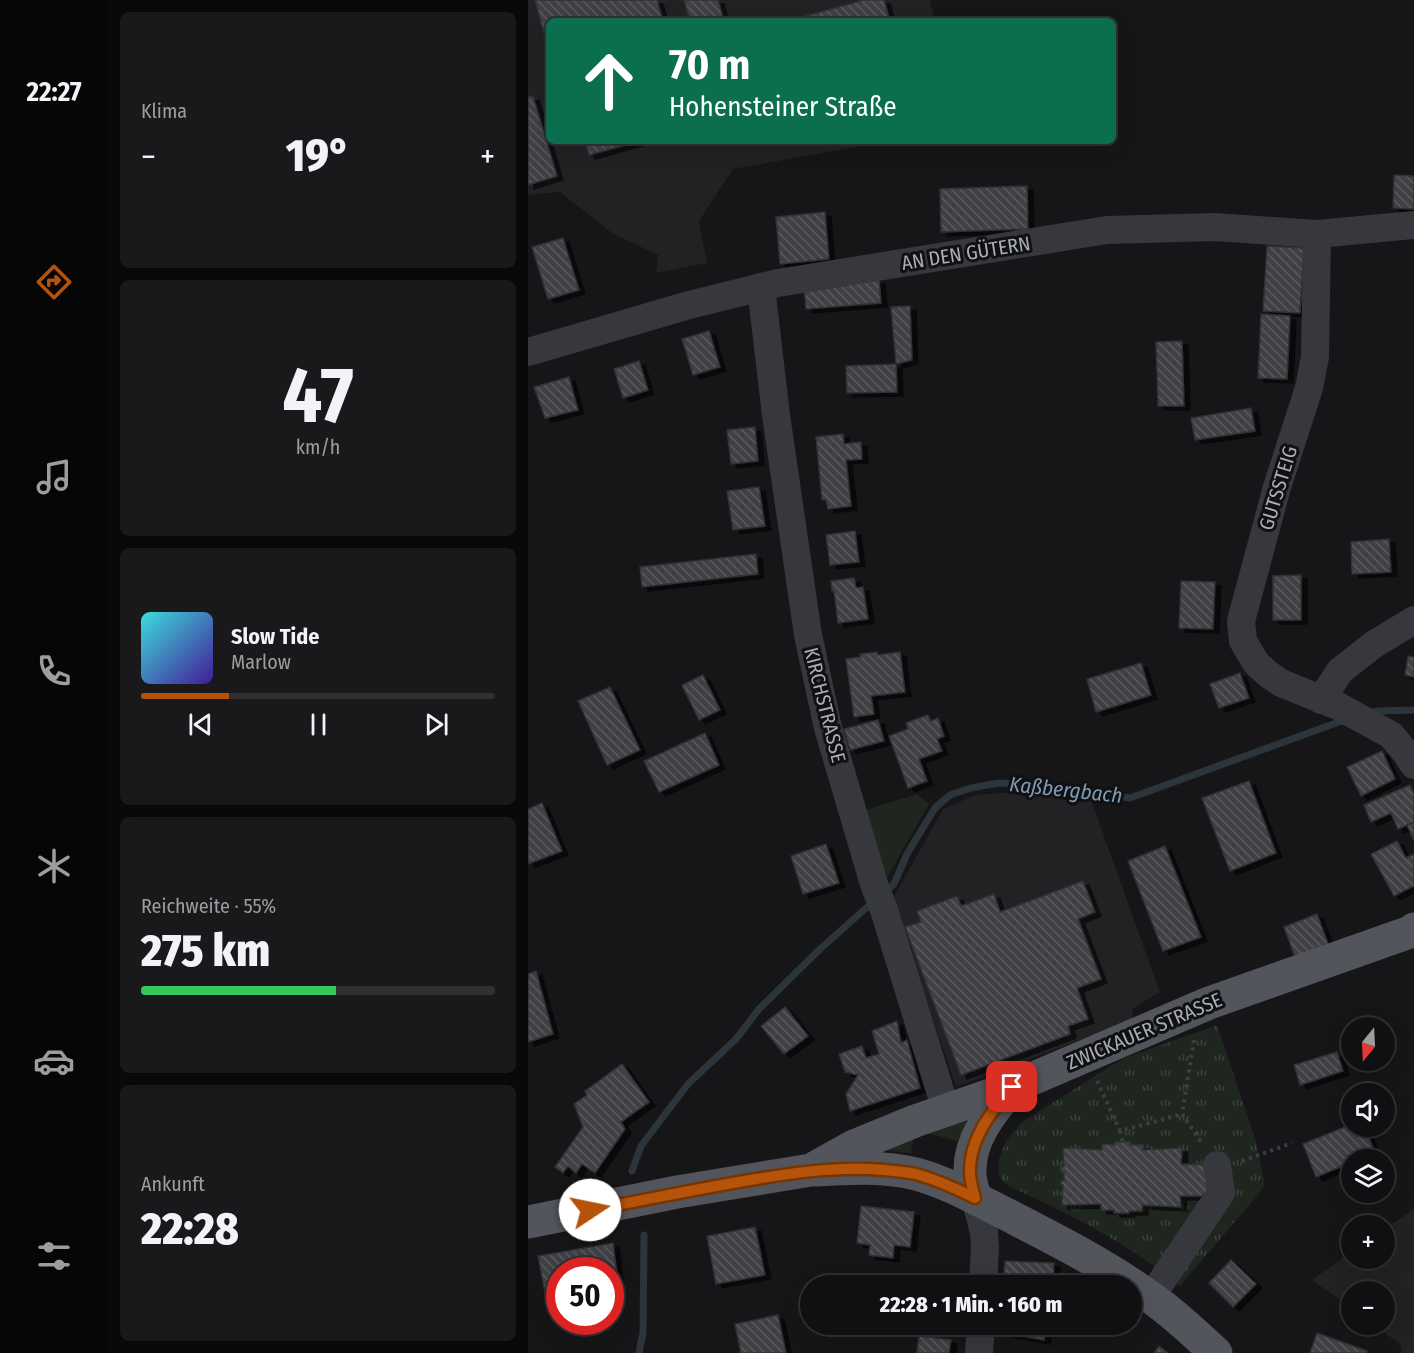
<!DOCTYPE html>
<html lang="de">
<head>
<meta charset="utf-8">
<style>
  :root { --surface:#101012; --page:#19191b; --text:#f1f3f6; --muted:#9c9d9f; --line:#303032; --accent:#b45309 }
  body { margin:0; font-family:"Fira Sans Condensed",sans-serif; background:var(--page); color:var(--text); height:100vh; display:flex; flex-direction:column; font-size:22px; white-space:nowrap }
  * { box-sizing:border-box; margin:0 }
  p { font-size:20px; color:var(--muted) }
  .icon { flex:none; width:33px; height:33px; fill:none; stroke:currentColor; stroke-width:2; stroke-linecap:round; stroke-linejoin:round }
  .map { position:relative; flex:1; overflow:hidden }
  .side { display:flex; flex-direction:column; gap:12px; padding:12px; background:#09090a; width:420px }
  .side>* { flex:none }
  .banner { position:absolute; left:18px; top:18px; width:570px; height:126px; border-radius:9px; box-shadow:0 6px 24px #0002,0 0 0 2px var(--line); background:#0b6e4f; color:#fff; overflow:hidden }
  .needle { width:39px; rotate:198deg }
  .fabs { position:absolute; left:813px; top:1017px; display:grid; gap:12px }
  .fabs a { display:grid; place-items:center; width:54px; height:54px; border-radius:50%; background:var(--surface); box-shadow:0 6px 24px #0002,0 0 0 2px var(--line); font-size:30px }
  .speed { position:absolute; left:18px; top:1257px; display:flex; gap:12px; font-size:30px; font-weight:700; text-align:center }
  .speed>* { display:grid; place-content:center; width:78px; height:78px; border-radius:50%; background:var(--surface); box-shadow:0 6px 24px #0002,0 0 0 2px var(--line); line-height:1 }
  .speed .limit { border:9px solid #d22; background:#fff; color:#111 }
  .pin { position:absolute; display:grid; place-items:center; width:51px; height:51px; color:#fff; margin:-26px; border-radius:12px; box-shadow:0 3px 9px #0006 }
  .me { position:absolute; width:66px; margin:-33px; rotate:79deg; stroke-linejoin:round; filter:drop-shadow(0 0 4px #0008) }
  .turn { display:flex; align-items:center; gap:21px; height:126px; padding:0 24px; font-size:27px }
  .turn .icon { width:78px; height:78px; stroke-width:2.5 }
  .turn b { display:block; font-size:42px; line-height:51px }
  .big { font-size:45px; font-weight:800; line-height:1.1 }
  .side .widget { flex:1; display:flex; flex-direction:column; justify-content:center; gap:9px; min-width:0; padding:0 21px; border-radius:9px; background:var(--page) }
  .side .dial { align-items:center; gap:0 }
  .dial b { font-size:78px; line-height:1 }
  .song { display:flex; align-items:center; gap:18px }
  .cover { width:72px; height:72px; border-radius:9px; background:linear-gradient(135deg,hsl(180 70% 55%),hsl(260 70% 35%)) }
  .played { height:6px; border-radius:3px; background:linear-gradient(90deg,var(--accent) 25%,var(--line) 25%) }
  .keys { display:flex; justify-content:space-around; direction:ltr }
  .heat { display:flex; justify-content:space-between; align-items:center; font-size:33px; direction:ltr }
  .charge { height:9px; border-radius:4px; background:linear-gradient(90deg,#34c759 55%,var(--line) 0) }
  .trip { position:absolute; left:272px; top:1275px; width:342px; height:60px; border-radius:30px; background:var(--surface); box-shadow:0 6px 24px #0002,0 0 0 2px var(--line); font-weight:800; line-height:60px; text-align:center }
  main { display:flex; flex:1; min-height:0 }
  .tab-bar { display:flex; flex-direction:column; width:108px; justify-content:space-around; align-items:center; background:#060607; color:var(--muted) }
  .tab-bar .icon { width:42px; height:42px }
  .tab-bar .active { color:var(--accent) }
  .tab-bar b { font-size:27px; color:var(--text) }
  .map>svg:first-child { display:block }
</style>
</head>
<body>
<main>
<nav class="tab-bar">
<b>22:27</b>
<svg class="icon active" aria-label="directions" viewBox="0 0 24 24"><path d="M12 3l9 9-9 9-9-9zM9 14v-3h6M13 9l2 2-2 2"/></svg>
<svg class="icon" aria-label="music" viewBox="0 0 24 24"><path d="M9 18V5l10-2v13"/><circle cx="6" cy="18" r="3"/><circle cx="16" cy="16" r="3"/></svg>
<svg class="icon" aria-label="phone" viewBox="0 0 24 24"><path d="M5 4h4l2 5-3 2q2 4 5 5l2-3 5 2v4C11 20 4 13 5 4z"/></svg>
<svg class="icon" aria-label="climate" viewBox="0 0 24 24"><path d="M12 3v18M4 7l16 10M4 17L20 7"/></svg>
<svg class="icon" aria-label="car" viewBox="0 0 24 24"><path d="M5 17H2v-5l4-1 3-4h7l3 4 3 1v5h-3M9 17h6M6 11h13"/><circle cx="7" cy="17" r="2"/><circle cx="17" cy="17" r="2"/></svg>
<svg class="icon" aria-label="filters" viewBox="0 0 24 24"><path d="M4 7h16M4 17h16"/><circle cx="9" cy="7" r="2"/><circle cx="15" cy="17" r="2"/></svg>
</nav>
<section class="side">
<div class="widget"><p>Klima</p>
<div class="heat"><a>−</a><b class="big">19°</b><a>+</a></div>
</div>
<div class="widget dial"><b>47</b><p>km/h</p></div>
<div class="widget">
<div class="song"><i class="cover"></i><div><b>Slow Tide</b><p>Marlow</p></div></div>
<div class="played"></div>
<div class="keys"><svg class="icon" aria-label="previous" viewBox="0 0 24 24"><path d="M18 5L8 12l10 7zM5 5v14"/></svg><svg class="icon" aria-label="pause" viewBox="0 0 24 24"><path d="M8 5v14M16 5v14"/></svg><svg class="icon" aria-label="next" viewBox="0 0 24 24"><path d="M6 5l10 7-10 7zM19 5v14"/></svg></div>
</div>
<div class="widget"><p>Reichweite · 55%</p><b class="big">275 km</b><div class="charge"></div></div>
<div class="widget"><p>Ankunft</p><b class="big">22:28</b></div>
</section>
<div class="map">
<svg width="886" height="1353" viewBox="0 0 886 1353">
  <defs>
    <pattern id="park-tufts" width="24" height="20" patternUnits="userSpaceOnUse" patternTransform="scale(1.5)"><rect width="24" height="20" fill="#1e261f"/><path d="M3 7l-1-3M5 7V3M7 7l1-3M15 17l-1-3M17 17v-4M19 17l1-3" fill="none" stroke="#3c433d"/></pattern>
    <pattern id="building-back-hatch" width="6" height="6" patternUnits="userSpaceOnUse" patternTransform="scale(1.5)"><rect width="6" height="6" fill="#404145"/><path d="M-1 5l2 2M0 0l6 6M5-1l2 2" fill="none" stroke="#595a5e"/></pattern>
    <filter id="shadow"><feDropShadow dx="6" dy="4" stdDeviation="0" flood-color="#0009"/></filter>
  </defs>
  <rect width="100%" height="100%" fill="#161618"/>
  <g fill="#222225">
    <path d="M 0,0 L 402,0 L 407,21 L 21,21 L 21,141 L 362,141 L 205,169 L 171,221 L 179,263 L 128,273 L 130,255 L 84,233 L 32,192 L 0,195 Z"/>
    <path d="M 500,791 L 563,800 L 632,992 L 604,1009 L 605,1020 L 428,1087 L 364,900 L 415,809 L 447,795 Z"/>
    <path d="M 886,1209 L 886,1353 L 874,1353 L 872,1344 L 846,1325 L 856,1324 L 856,1292 L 824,1292 L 823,1308 L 784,1280 L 823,1252 L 824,1258 L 856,1258 L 857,1229 Z"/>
  </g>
  <g fill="#1e261f">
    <path d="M 389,794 L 401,804 L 358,879 L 338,810 Z"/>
    <path d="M 436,1118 L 438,1123 L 430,1141 L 398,1133 Z"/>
    <path d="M 381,1132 L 385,1141 L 383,1153 L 360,1151 L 356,1148 Z"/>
  </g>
  <path fill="url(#park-tufts)" d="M 689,1025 L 728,1141 L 737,1185 L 729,1196 L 652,1286 C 602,1244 542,1215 483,1187 L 475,1182 L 470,1173 L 471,1159 L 478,1141 L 494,1122 L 594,1059 Z"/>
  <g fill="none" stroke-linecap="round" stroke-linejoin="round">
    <g stroke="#2c353c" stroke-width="7">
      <path d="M 841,713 L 850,711 L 886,710"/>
      <path d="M 357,892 L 366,884 L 379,854 L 407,808 L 422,795 L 443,788 L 470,783 L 514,785 L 602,798 L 819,719"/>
      <path d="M 104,1171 L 113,1146 L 160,1084 L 208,1039 L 231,1009 L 291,950 L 346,901"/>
      <path d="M 111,1353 L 115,1333 L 116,1235"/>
    </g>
  </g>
  <g fill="url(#building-back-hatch)" stroke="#303034" stroke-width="1.5" filter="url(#shadow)">
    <path d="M 7,0 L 129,0 L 135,21 L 21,21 L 20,48 Z"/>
    <path d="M 156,0 L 190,0 L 196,21 L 162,21 Z"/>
    <path d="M 336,0 L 356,0 L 362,21 L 271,21 L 270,18 Z"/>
    <path d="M 5,96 L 29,176 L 0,185 L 0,97 Z"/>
    <path d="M 57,141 L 112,141 L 61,155 Z"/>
    <path d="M 866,175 L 886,176 L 886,209 L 865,208 Z"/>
    <path d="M 499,186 L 500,229 L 413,232 L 412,189 Z"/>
    <path d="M 297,212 L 301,259 L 252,264 L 248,217 Z"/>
    <path d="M 35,238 L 51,290 L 20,299 L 4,247 Z"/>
    <path d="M 739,246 L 776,248 L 772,313 L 735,311 Z"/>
    <path d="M 351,280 L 353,303 L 278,309 L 276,285 Z"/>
    <path d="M 382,306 L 384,360 L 368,364 L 363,307 Z"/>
    <path d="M 733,314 L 762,316 L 759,379 L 730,378 Z"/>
    <path d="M 181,331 L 192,367 L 165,375 L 154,339 Z"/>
    <path d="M 654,341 L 656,406 L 630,406 L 628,342 Z"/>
    <path d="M 111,361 L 120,390 L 95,398 L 86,369 Z"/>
    <path d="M 368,364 L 369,392 L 319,393 L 318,366 Z"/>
    <path d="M 41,377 L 50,410 L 17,418 L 6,387 Z"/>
    <path d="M 723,408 L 727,431 L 667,440 L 663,418 Z"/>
    <path d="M 227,427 L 230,461 L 203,464 L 199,430 Z"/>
    <path d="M 315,434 L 316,444 L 333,442 L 334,459 L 318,460 L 323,506 L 300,509 L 298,500 L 294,500 L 288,437 Z"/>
    <path d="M 231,487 L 237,526 L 205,530 L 199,491 Z"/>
    <path d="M 327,531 L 331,562 L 302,565 L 298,535 Z"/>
    <path d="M 861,539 L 863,572 L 824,574 L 823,542 Z"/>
    <path d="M 228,554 L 230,574 L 114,587 L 112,567 Z"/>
    <path d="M 773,575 L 773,620 L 745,620 L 745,576 Z"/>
    <path d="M 326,578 L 328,588 L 335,587 L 340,619 L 310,623 L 306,591 L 304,591 L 303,581 Z"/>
    <path d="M 653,581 L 687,582 L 685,629 L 651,628 Z"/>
    <path d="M 349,652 L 349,655 L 372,652 L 377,692 L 343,696 L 346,714 L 326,717 L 318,659 L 333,657 L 332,654 Z"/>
    <path d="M 880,656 L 886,657 L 886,677 L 877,675 Z"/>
    <path d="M 613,663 L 623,695 L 568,712 L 559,679 Z"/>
    <path d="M 712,673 L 721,698 L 691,708 L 682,684 Z"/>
    <path d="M 175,675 L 192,710 L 171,720 L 154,685 Z"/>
    <path d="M 82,687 L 112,750 L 79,765 L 50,701 Z"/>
    <path d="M 400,715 L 403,721 L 410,718 L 416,736 L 409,739 L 414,751 L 391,759 L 399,781 L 380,788 L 361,736 L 380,729 L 378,723 Z"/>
    <path d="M 350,720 L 356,741 L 322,750 L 316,729 Z"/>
    <path d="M 177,733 L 191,765 L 131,792 L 116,761 Z"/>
    <path d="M 854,751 L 867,779 L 833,796 L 819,767 Z"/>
    <path d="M 721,781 L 748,853 L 702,871 L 674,798 Z"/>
    <path d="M 882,785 L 886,793 L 886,822 L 870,829 L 863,813 L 843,822 L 836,805 Z"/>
    <path d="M 14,803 L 34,851 L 0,864 L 0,809 Z"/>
    <path d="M 886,822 L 886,841 L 879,825 Z"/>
    <path d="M 869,841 L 878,858 L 886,854 L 886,886 L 866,896 L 843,854 Z"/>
    <path d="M 298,844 L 311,883 L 275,894 L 263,856 Z"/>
    <path d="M 637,846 L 673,937 L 635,951 L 600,861 Z"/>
    <path d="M 555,881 L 567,912 L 550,919 L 573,979 L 549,988 L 560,1019 L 540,1026 L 542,1034 L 433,1075 L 377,927 L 393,922 L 389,911 L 429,896 L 433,906 L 466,894 L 472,912 Z"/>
    <path d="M 789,914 L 800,944 L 767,957 L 756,927 Z"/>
    <path d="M 8,971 L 25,1034 L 0,1042 L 0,974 Z"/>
    <path d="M 257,1007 L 280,1036 L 256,1054 L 233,1026 Z"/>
    <path d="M 369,1021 L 373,1043 L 379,1040 L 392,1088 L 322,1111 L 318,1094 L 330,1075 L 317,1072 L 311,1054 L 334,1046 L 338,1058 L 351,1054 L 344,1031 Z"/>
    <path d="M 809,1052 L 815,1071 L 772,1085 L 766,1065 Z"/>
    <path d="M 94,1064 L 121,1102 L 93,1122 L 97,1129 L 67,1173 L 54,1164 L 48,1173 L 40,1166 L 35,1173 L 27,1167 L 55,1127 L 46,1104 L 59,1095 L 57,1091 Z"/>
    <path d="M 824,1124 L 824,1126 L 836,1126 L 847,1153 L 830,1160 L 824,1160 L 824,1162 L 788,1177 L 775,1144 Z"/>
    <path d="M 587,1142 L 603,1142 L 602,1145 L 615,1145 L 615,1150 L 654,1148 L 653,1164 L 680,1165 L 680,1196 L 652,1196 L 653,1207 L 614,1205 L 614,1211 L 601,1211 L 601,1213 L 586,1213 L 586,1210 L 573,1210 L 573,1204 L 534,1205 L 535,1185 L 533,1185 L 533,1181 L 536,1181 L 536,1172 L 533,1172 L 533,1167 L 536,1167 L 535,1148 L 574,1150 L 574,1144 L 587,1145 Z"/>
    <path d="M 333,1206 L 386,1212 L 382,1247 L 366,1245 L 365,1258 L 341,1255 L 342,1245 L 329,1243 Z"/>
    <path d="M 227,1227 L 237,1275 L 188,1284 L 179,1236 Z"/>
    <path d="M 85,1243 L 91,1291 L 82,1292 L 82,1270 L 32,1270 L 32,1293 L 31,1291 L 17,1293 L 10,1256 Z"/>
    <path d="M 703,1260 L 728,1284 L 705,1307 L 681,1283 Z"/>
    <path d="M 477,1261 L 526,1263 L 525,1286 L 475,1286 Z"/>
    <path d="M 250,1315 L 258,1353 L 213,1353 L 207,1324 Z"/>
    <path d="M 473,1324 L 497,1324 L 518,1328 L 516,1340 L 473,1332 Z"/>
    <path d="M 789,1333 L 839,1351 L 838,1353 L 782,1353 Z"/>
    <path d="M 391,1336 L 423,1340 L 421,1353 L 389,1353 Z"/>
    <path d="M 631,1346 L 640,1353 L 626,1353 Z"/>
  </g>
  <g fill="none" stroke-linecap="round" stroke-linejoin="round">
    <g stroke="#3d3f44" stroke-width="4" stroke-dasharray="3 4.5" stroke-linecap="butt">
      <path d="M 666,1040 L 654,1114 L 675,1145"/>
      <path d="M 569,1081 L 592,1131 L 654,1114"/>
      <path d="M 592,1131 L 595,1142"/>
      <path d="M 714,1161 L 764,1143"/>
    </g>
    <g stroke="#37383d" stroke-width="28">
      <path d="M 789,234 L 787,357 L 781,388 L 749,487 L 713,621 L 715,641 L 728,663 L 740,674 L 753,683 L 810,706 L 863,735 L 878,753 L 886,765"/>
      <path d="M 233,287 L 248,415 L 280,635 L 300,728 L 346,884 L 356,910 L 418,1110"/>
      <path d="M 0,352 L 161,305 L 250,283 L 579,230 L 687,227 L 789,234 L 886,225"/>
      <path d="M 793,700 L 812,671 L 845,645 L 886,620"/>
      <path d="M 447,1198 L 456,1232 L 457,1247 L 455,1286"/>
      <path d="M 623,1297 L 693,1193 L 689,1165"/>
      <path d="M 451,1353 L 453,1324"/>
    </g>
    <g stroke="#53555c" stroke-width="33">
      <path d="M 288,1170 C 321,1168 356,1166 388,1174 C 421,1183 450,1200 480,1215 C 528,1240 578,1265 622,1297 C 646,1313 667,1334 688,1353"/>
      <path d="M 447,1198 C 445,1191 443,1183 442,1175 C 440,1140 463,1112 485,1087"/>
      <path d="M 0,1222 L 149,1192 L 283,1170 L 326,1146 L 387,1121 L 485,1087 L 681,1003 L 882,932 L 886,929"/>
    </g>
  </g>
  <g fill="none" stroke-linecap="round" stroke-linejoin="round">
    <defs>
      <path id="route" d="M 62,1210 C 117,1200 173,1188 228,1179 C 271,1172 313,1166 356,1170 C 367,1171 378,1172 388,1174 C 409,1180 429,1189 447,1198 C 445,1191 443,1183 442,1175 C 440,1140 463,1112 484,1087"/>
    </defs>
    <use href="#route" stroke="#753606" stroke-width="15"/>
    <use href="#route" stroke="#b45309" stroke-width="10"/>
  </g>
  <g text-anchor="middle" stroke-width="6" stroke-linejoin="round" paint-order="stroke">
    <g font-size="20" fill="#a8adb8" stroke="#111113">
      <text transform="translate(438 253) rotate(-9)" y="7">AN DEN GÜTERN</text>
      <text transform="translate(750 488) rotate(-73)" y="7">GUTSSTEIG</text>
      <text transform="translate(297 705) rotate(76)" y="7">KIRCHSTRASSE</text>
      <text transform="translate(616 1031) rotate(-23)" y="7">ZWICKAUER STRASSE</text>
    </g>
    <g font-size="21" font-style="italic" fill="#7f9bb3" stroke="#111113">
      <text transform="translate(538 790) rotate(6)" y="7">Kaßbergbach</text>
    </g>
  </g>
</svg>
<div class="fabs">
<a><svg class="needle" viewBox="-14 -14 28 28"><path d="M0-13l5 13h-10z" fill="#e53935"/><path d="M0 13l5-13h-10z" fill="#9c9d9f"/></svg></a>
<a><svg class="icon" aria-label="sound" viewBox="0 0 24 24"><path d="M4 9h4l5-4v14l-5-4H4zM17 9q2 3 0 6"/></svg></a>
<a><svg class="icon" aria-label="layers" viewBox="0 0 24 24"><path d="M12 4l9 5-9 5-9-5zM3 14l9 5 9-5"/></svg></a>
<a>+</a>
<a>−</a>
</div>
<div class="speed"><div class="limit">50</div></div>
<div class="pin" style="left:484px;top:1087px;background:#d93025"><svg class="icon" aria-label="arrive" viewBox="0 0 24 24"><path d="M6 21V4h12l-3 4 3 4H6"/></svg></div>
<svg class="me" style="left:62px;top:1210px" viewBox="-20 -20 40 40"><circle r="19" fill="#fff"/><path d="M0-13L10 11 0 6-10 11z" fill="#b45309"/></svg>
<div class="trip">22:28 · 1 Min. · 160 m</div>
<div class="banner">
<div class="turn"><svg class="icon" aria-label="ahead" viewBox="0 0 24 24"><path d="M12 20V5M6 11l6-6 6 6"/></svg><div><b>70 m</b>Hohensteiner Straße</div></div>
</div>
</div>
</main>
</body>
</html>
